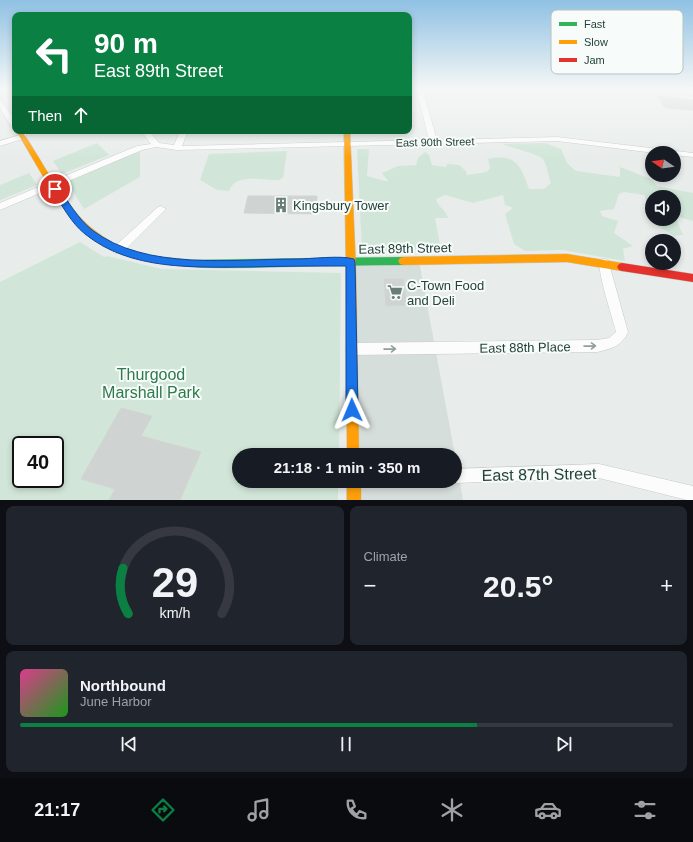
<!DOCTYPE html>
<html lang="en">
<head>
<meta charset="utf-8">
<style>
  :root { --surface:#171b24; --page:#20242c; --text:#f1f3f6; --muted:#9ea1a6; --line:#363941; --accent:#0b8043 }
  body { margin:0; font-family:Arial,sans-serif; background:var(--page); color:var(--text); height:100vh; display:flex; flex-direction:column; font-size:15px; white-space:nowrap }
  * { box-sizing:border-box; margin:0 }
  p { font-size:13px; color:var(--muted) }
  .icon { flex:none; width:22px; height:22px; fill:none; stroke:currentColor; stroke-width:2; stroke-linecap:round; stroke-linejoin:round }
  .map { position:relative; height:500px; overflow:hidden }
  .side { display:flex; flex-direction:column; gap:6px; padding:6px; background:#0d0f14; flex:1 }
  .side>* { flex:none }
  .hud { position:absolute; left:12px; top:12px; width:400px; height:122px; border-radius:8px; box-shadow:0 2px 6px #0003; background:#0b8043; color:#fff; overflow:hidden }
  .needle { width:26px; rotate:283deg }
  .controls { position:absolute; left:645px; top:146px; display:grid; gap:8px }
  .controls a { display:grid; place-items:center; width:36px; height:36px; border-radius:50%; background:var(--surface); box-shadow:0 2px 6px #0003; font-size:20px }
  .speed { position:absolute; left:12px; top:436px; display:flex; gap:8px; font-size:20px; font-weight:700; text-align:center }
  .speed>* { display:grid; place-content:center; width:52px; height:52px; border-radius:50%; background:var(--surface); box-shadow:0 2px 6px #0003; line-height:1 }
  .speed .limit { border:2px solid #111; border-radius:6px; background:#fff; color:#111 }
  .pin { position:absolute; display:grid; place-items:center; width:34px; height:34px; color:#fff; margin:-17px; border:2px solid #fff; border-radius:50%; box-shadow:0 1px 4px #0007 }
  .me { position:absolute; width:44px; margin:-22px; rotate:359deg; stroke-linejoin:round; filter:drop-shadow(0 0 3px #0008) }
  .turn { display:flex; align-items:center; gap:14px; height:84px; padding:0 16px; font-size:18px }
  .turn .icon { width:52px; height:52px; stroke-width:2.5 }
  .turn b { display:block; font-size:28px; line-height:34px }
  .then { display:flex; align-items:center; height:38px; padding:0 16px; background:#0003; gap:8px; font-size:15px }
  .big { font-size:30px; font-weight:700; line-height:1.1 }
  .side .card { flex:1; display:flex; flex-direction:column; justify-content:center; gap:6px; min-width:0; padding:0 14px; border-radius:8px; background:var(--page) }
  .side .dial { align-items:center; gap:0 }
  .dial svg { height:104px; overflow:visible; fill:none; stroke:var(--line); stroke-width:7; stroke-linecap:round; text-anchor:middle }
  .dial text { fill:var(--text); stroke:none }
  .song { display:flex; align-items:center; gap:12px }
  .cover { width:48px; height:48px; border-radius:6px; background:linear-gradient(135deg,hsl(330 70% 55%),hsl(120 70% 35%)) }
  .played { height:4px; border-radius:2px; background:linear-gradient(90deg,var(--accent) 70%,var(--line) 70%) }
  .keys { display:flex; justify-content:space-around; direction:ltr }
  .heat { display:flex; justify-content:space-between; align-items:center; font-size:22px; direction:ltr }
  .side .tiles { flex:1; display:grid; gap:6px; grid-template-columns:1fr 1fr }
  .card:last-child { grid-column:span 2 }
  .trip { position:absolute; left:232px; top:448px; width:230px; height:40px; border-radius:20px; background:var(--surface); box-shadow:0 2px 6px #0003; font-weight:700; line-height:40px; text-align:center }
  .menu { display:flex; height:64px; justify-content:space-around; align-items:center; background:#090b0e; color:var(--muted) }
  .menu .icon { width:28px; height:28px }
  .menu .on { color:var(--accent) }
  .menu b { font-size:18px; color:var(--text) }
  .map>svg:first-child { display:block }
</style>
</head>
<body>
<div class="map">
<svg width="693" height="500" viewBox="0 0 693 500">
  <rect width="100%" height="100%" fill="#e8edeb"/>
  <g fill="#d6dedb">
    <path d="M 419,261 L 455,455 L 353,455 L 351,262 Z"/>
    <path d="M 455,455 L 463,500 L 354,500 L 354,481 L 455,481 Z"/>
  </g>
  <g fill="#d1e6d8" fill-rule="evenodd">
    <path d="M 97,143 L 109,155 L 62,174 L 53,161 Z"/>
    <path d="M 545,143 L 561,149 L 567,163 L 576,171 L 620,177 L 620,167 L 651,179 L 657,186 L 693,193 L 693,221 L 675,216 L 683,235 L 674,236 L 655,224 L 653,219 L 674,219 L 674,197 L 652,197 L 652,215 L 644,195 L 624,192 L 619,194 L 614,209 L 600,211 L 602,216 L 618,221 L 614,233 L 633,246 L 623,249 L 625,261 L 562,250 L 525,251 L 514,244 L 505,214 L 513,208 L 505,205 L 503,195 L 473,203 L 445,195 L 436,199 C 438,207 446,210 448,218 L 435,218 L 441,250 L 362,251 L 357,149 L 369,149 L 367,176 L 385,181 L 388,181 L 382,173 L 398,166 L 416,165 L 418,158 L 425,152 L 429,155 L 432,165 L 446,167 L 447,164 L 459,165 L 466,171 L 467,175 L 487,172 L 490,168 L 488,159 C 516,153 521,166 529,189 L 544,189 L 551,183 C 548,176 547,165 543,159 C 540,155 509,147 502,144 Z"/>
    <path d="M 140,151 L 140,177 L 84,209 L 67,182 Z"/>
    <path d="M 287,151 L 283,178 L 278,180 C 264,180 234,173 229,191 L 217,190 L 200,180 L 209,154 Z"/>
    <path d="M 29,173 L 37,185 L 0,200 L 0,185 Z"/>
    <path d="M 80,242 L 104,257 L 107,256 L 162,269 L 341,273 L 339,455 L 239,455 L 239,481 L 338,481 L 338,500 L 0,500 L 0,282 ZM 21,445 L 55,445 L 55,479 L 21,479 Z"/>
  </g>
  <g fill="#cfd4d2" stroke="#d1d6d4">
    <path d="M 658,96 L 693,100 L 693,110 L 667,108 L 663,106 Z"/>
    <path d="M 248,196 L 317,196 L 316,214 L 244,213 Z"/>
    <path d="M 384,279 L 403,279 L 407,305 L 386,306 Z"/>
    <path d="M 121,408 L 152,416 L 141,436 L 201,452 L 180,500 L 109,500 L 115,489 L 81,479 Z"/>
  </g>
  <g fill="none" stroke-linecap="round" stroke-linejoin="round">
    <defs>
      <g id="street">
        <path d="M 416,88 L 422,88 L 437,140 L 557,137 L 693,153 L 693,157 L 674,155 L 674,153 L 655,153 L 557,141 L 177,150 L 156,147 L 142,150 L 0,210 L 0,203 L 137,146 L 151,144 L 141,131 L 149,131 L 159,143 L 174,145 L 180,131 L 188,131 L 182,146 L 429,140 Z"/>
        <path d="M 661,88 L 693,90 L 693,94 L 664,90 Z"/>
        <path d="M 0,101 L 2,102 L 15,120 L 15,128 L 12,128 L 0,108 Z"/>
        <path d="M 23,134 L 26,134 L 26,138 L 0,146 L 0,141 Z"/>
        <path d="M 161,206 L 166,209 L 122,253 L 114,253 L 113,250 L 114,247 L 158,207 Z"/>
        <path d="M 604,259 L 608,260 L 628,332 C 622,346 611,349 597,352 L 351,355 L 347,353 L 345,349 L 347,345 L 351,343 L 597,340 L 609,338 L 616,332 C 613,319 596,269 600,260 Z"/>
        <path d="M 599,464 L 693,486 L 693,500 L 687,500 L 599,478 L 455,483 L 450,481 L 455,481 L 455,469 Z"/>
      </g>
      <path id="fast" d="M 115,245 L 152,256 L 192,260 L 403,257 L 406,258 L 408,261 L 406,264 L 403,265 C 362,265 321,266 281,267 C 220,268 170,272 112,250 L 111,248 L 112,246 Z"/>
      <g id="slow">
        <path d="M 16,131 L 22,131 C 43,162 60,199 88,225 C 97,233 107,239 118,246 L 119,248 L 118,250 C 113,252 109,249 104,246 C 62,221 42,171 16,131 Z"/>
        <path d="M 344,131 L 350,131 L 356,271 L 359,455 L 347,455 L 346,271 Z"/>
        <path d="M 567,254 L 622,263 L 625,264 L 627,267 L 625,270 L 622,271 L 567,262 L 403,265 L 400,264 L 398,261 L 400,258 L 403,257 Z"/>
        <rect x="347" y="481" width="14" height="19"/>
      </g>
      <path id="jam" d="M 622,263 L 693,274 L 693,282 L 622,271 L 619,270 L 617,267 L 619,264 Z"/>
    </defs>
    <use href="#street" stroke="#c5cac8" stroke-width="1"/>
    <use href="#fast" stroke="#c3cbc8" stroke-width="1"/>
    <use href="#slow" stroke="#c3cbc8" stroke-width="1"/>
    <use href="#jam" stroke="#c3cbc8" stroke-width="1"/>
    <use href="#street" fill="#fcfcfc" fill-rule="evenodd"/>
    <use href="#fast" fill="#30b455" fill-rule="evenodd"/>
    <use href="#slow" fill="#ff9f0a" fill-rule="evenodd"/>
    <use href="#jam" fill="#e5322d" fill-rule="evenodd"/>
  </g>
  <defs><path id="oneway-shaft" d="M-6 0H5M1.5-3L5.5 0L1.5 3" fill="none" stroke-width="1.6" stroke-linecap="round" stroke-linejoin="round"/></defs>
  <g stroke="#909f9b">
    <use href="#oneway-shaft" transform="translate(590 346) rotate(-1)"/>
    <use href="#oneway-shaft" transform="translate(390 349) rotate(-1)"/>
  </g>
  <linearGradient id="sky" x2="0" y2="1"><stop stop-color="#8fc1e3"/><stop offset="0.56" stop-color="#f5f7f6"/><stop offset="1" stop-color="#f5f7f6" stop-opacity="0"/></linearGradient>
  <rect width="693" height="158" fill="url(#sky)"/>
  <path fill="#1a73e8" stroke="#114b97" d="M 55,186 L 58,187 C 68,201 78,219 92,230 C 146,271 232,259 296,259 C 311,259 341,255 354,259 L 355,262 L 358,410 L 356,414 L 352,416 L 348,414 L 346,410 L 346,266 C 313,266 281,266 249,267 C 194,267 131,271 85,234 C 71,223 62,205 52,190 L 51,189 Z"/>
  <defs>
    <symbol id="building-bare" viewBox="-9 -9 18 18"><path d="M-4-6H4V6H1V3H-1V6H-4ZM-2.5-4.3h1.7v1.8h-1.7ZM.8-4.3h1.7v1.8H.8ZM-2.5-1h1.7V.8h-1.7ZM.8-1h1.7V.8H.8Z" fill="#697e78" stroke="#f7fbf9" stroke-width="2.5" paint-order="stroke"/></symbol>
    <symbol id="supermarket-bare" viewBox="-9 -9 18 18"><path d="M-6-5.5h2.5l.6 2H6L4.5 2H-2.5L-4.4-4H-6ZM-1.5 3.2a1.3 1.3 0 1 0 .1 0ZM3 3.2a1.3 1.3 0 1 0 .1 0Z" fill="#697e78" stroke="#f7fbf9" stroke-width="2.5" paint-order="stroke"/></symbol>
  </defs>
  <g fill-rule="evenodd">
    <use href="#building-bare" x="270" y="194" width="22" height="22"/>
    <use href="#supermarket-bare" x="384" y="281" width="22" height="22"/>
  </g>
  <g text-anchor="middle" stroke-width="4" stroke-linejoin="round" paint-order="stroke">
    <g font-size="11" fill="#24423a" stroke="#f7fbf9">
      <text transform="translate(435 142) rotate(-1)" y="4">East 90th Street</text>
    </g>
    <g font-size="13" fill="#24423a" stroke="#f7fbf9" text-anchor="start">
      <text x="293" y="210">Kingsbury Tower</text>
      <text x="407" y="290">C-Town Food<tspan x="407" dy="15">and Deli</tspan></text>
    </g>
    <g font-size="13" fill="#24423a" stroke="#f7fbf9">
      <text transform="translate(405 248) rotate(-1)" y="5">East 89th Street</text>
      <text transform="translate(525 347) rotate(-1)" y="5">East 88th Place</text>
    </g>
    <g font-size="16" fill="#2d7a4b" stroke="#f7fbf9">
      <text x="151" y="380">Thurgood<tspan x="151" dy="18">Marshall Park</tspan></text>
    </g>
    <g font-size="16" fill="#24423a" stroke="#f7fbf9">
      <text transform="translate(539 474) rotate(-1)" y="6">East 87th Street</text>
    </g>
  </g>
  <rect x="551" y="10" width="132" height="64" rx="6" fill="#f7fbf9" stroke="#b8c4c0" stroke-width="1"/>
  <rect x="559" y="22" width="18" height="4" fill="#30b455"/>
  <rect x="559" y="40" width="18" height="4" fill="#ff9f0a"/>
  <rect x="559" y="58" width="18" height="4" fill="#e5322d"/>
  <g font-size="11" fill="#24423a">
    <text x="584" y="28">Fast</text>
    <text x="584" y="46">Slow</text>
    <text x="584" y="64">Jam</text>
  </g>
</svg>
<div class="controls">
<a><svg class="needle" viewBox="-14 -14 28 28"><path d="M0-13l5 13h-10z" fill="#e53935"/><path d="M0 13l5-13h-10z" fill="#9ea1a6"/></svg></a>
<a><svg class="icon" aria-label="sound" viewBox="0 0 24 24"><path d="M4 9h4l5-4v14l-5-4H4zM17 9q2 3 0 6"/></svg></a>
<a><svg class="icon" aria-label="search" viewBox="0 0 24 24"><circle cx="10" cy="10" r="6"/><path d="M15 15l6 6"/></svg></a>
</div>
<div class="speed"><div class="limit">40</div></div>
<div class="pin" style="left:55px;top:189px;background:#d93025"><svg class="icon" aria-label="arrive" viewBox="0 0 24 24"><path d="M6 21V4h12l-3 4 3 4H6"/></svg></div>
<svg class="me" style="left:352px;top:410px" viewBox="-20 -20 40 40"><path d="M0-17L14 15 0 8-14 15z" fill="#1a73e8" stroke="#fff" stroke-width="4"/></svg>
<div class="trip">21:18 · 1 min · 350 m</div>
<div class="hud">
<div class="turn"><svg class="icon" aria-label="left" viewBox="0 0 24 24"><path d="M17 20v-9H6M10 6l-5 5 5 5"/></svg><div><b>90 m</b>East 89th Street</div></div>
<div class="then">Then<svg class="icon" aria-label="ahead" viewBox="0 0 24 24"><path d="M12 20V5M6 11l6-6 6 6"/></svg></div>
</div>
</div>
<section class="side">
<div class="tiles">
<div class="card dial"><svg viewBox="0 0 100 80">
<path d="M14 69A42 42 0 1 1 86 69"/>
<path d="M14 69A42 42 0 0 1 10 34" stroke="#0b8043"/>
<text x="50" y="56" font-size="32" font-weight="700">29</text>
<text x="50" y="72" font-size="11">km/h</text>
</svg></div>
<div class="card"><p>Climate</p>
<div class="heat"><a>−</a><b class="big">20.5°</b><a>+</a></div>
</div>
<div class="card">
<div class="song"><i class="cover"></i><div><b>Northbound</b><p>June Harbor</p></div></div>
<div class="played"></div>
<div class="keys"><svg class="icon" aria-label="previous" viewBox="0 0 24 24"><path d="M18 5L8 12l10 7zM5 5v14"/></svg><svg class="icon" aria-label="pause" viewBox="0 0 24 24"><path d="M8 5v14M16 5v14"/></svg><svg class="icon" aria-label="next" viewBox="0 0 24 24"><path d="M6 5l10 7-10 7zM19 5v14"/></svg></div>
</div>
</div>
</section>
<nav class="menu">
<b>21:17</b>
<svg class="icon on" aria-label="directions" viewBox="0 0 24 24"><path d="M12 3l9 9-9 9-9-9zM9 14v-3h6M13 9l2 2-2 2"/></svg>
<svg class="icon" aria-label="music" viewBox="0 0 24 24"><path d="M9 18V5l10-2v13"/><circle cx="6" cy="18" r="3"/><circle cx="16" cy="16" r="3"/></svg>
<svg class="icon" aria-label="phone" viewBox="0 0 24 24"><path d="M5 4h4l2 5-3 2q2 4 5 5l2-3 5 2v4C11 20 4 13 5 4z"/></svg>
<svg class="icon" aria-label="climate" viewBox="0 0 24 24"><path d="M12 3v18M4 7l16 10M4 17L20 7"/></svg>
<svg class="icon" aria-label="car" viewBox="0 0 24 24"><path d="M5 17H2v-5l4-1 3-4h7l3 4 3 1v5h-3M9 17h6M6 11h13"/><circle cx="7" cy="17" r="2"/><circle cx="17" cy="17" r="2"/></svg>
<svg class="icon" aria-label="filters" viewBox="0 0 24 24"><path d="M4 7h16M4 17h16"/><circle cx="9" cy="7" r="2"/><circle cx="15" cy="17" r="2"/></svg>
</nav>
</body>
</html>
